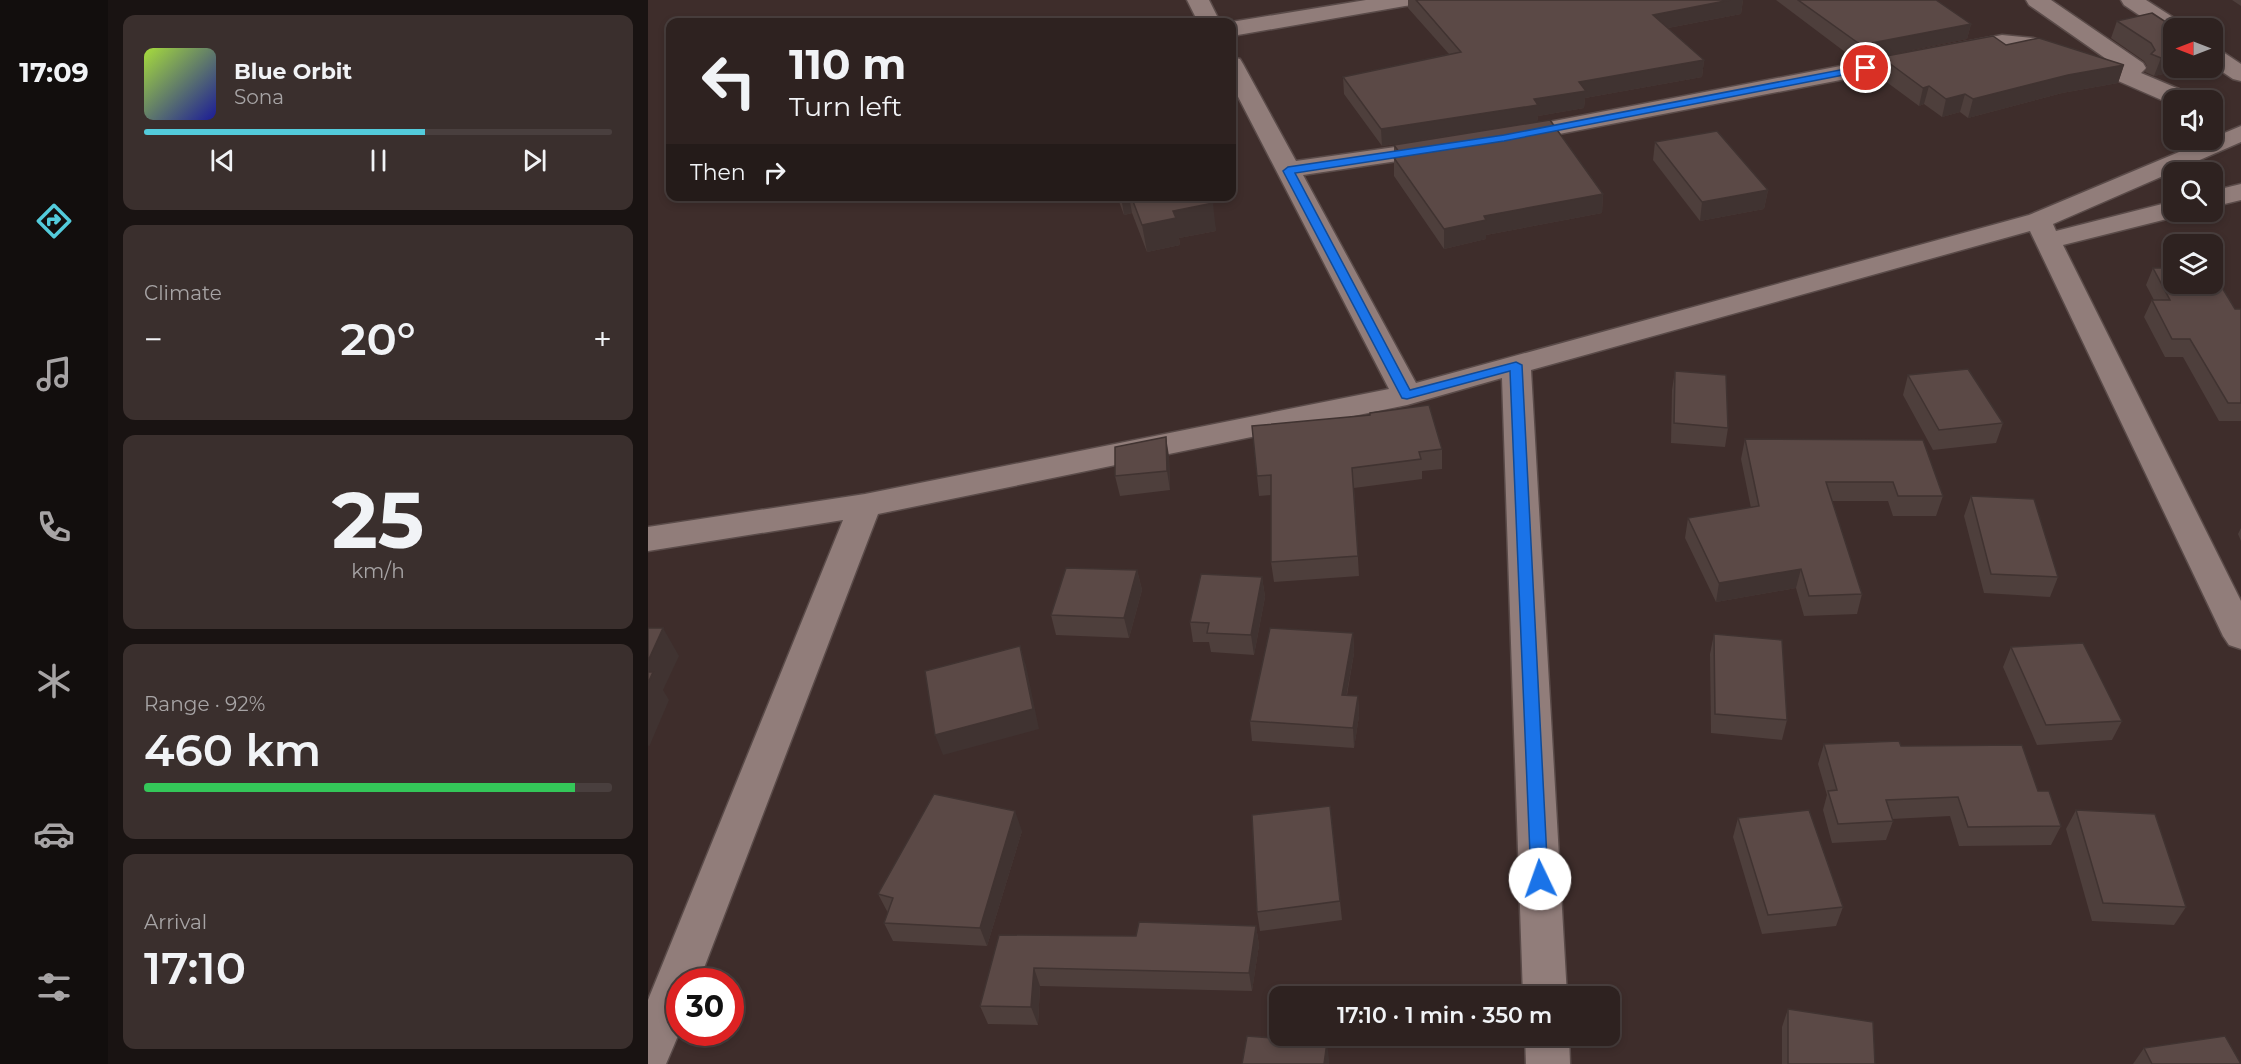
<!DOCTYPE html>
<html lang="en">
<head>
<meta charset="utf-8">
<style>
  :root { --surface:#2e2220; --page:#3a2f2d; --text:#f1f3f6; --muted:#a7a4a5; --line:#493f3e; --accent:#53cbdb }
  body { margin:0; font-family:Montserrat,sans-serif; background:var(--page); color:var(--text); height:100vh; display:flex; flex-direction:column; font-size:22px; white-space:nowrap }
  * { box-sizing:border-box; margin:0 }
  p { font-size:20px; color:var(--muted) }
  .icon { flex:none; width:33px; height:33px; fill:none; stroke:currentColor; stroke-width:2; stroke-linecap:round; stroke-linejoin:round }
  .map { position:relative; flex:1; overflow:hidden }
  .sheet { display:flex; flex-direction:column; gap:15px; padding:15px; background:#191312; width:540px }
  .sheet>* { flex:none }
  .guide { position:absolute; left:18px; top:18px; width:570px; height:183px; border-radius:12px; box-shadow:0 3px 9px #0003,0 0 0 2px var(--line); background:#2e2220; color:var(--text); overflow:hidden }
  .needle { width:39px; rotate:270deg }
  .controls { position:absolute; left:1515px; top:18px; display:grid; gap:12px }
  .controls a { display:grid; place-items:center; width:60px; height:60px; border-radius:12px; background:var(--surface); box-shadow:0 3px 9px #0003,0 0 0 2px var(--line); font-size:30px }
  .speed { position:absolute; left:18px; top:968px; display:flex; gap:12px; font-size:30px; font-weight:700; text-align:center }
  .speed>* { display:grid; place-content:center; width:78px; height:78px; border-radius:50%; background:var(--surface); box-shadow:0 3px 9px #0003,0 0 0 2px var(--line); line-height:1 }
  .speed .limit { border:9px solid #d22; background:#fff; color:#111 }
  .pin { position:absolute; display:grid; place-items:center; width:51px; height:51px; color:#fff; margin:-26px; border:3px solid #fff; border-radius:50%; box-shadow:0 2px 6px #0007 }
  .me { position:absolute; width:66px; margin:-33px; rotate:357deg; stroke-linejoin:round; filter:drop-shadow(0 0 4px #0008) }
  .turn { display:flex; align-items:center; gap:21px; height:126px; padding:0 24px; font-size:27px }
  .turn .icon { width:78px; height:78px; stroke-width:2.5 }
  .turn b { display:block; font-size:42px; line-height:51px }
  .then { display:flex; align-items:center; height:57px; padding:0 24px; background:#0003; gap:12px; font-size:22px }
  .big { font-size:45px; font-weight:600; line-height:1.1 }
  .sheet .card { flex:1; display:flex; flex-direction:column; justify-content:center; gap:9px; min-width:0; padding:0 21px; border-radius:12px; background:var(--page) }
  .sheet .dial { align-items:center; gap:0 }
  .dial b { font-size:78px; line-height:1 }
  .song { display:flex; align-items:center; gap:18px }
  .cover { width:72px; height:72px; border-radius:9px; background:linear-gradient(135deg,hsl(80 70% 55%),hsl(240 70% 35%)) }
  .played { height:6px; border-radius:3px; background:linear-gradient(90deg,var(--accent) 60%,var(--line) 60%) }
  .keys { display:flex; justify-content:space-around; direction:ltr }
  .heat { display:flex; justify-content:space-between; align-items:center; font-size:33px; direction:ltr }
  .charge { height:9px; border-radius:4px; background:linear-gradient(90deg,#34c759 92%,var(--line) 0) }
  .trip { position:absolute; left:621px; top:986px; width:351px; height:60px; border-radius:12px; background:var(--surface); box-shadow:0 3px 9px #0003,0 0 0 2px var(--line); font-weight:600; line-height:60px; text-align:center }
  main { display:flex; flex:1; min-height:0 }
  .tab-bar { display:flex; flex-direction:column; width:108px; justify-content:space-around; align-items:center; background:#120e0d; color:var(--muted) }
  .tab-bar .icon { width:42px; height:42px }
  .tab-bar .on { color:var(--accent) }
  .tab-bar b { font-size:27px; color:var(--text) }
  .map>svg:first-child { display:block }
</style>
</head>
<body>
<main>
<nav class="tab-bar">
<b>17:09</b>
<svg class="icon on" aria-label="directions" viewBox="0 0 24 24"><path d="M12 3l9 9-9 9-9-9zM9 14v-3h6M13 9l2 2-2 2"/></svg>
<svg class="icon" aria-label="music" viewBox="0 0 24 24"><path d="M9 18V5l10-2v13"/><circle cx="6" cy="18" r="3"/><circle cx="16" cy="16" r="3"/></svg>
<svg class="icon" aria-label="phone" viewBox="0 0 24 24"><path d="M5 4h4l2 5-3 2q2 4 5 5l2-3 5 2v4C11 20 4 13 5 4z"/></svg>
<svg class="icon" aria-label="climate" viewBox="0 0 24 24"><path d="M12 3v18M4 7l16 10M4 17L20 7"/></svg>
<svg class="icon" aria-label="car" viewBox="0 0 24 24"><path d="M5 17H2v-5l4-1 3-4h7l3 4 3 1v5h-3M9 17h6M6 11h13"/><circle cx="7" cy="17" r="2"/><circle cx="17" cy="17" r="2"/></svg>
<svg class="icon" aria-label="filters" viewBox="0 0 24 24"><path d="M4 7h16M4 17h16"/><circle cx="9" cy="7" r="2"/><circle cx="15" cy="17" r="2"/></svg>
</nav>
<section class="sheet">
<div class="card">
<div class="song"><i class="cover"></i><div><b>Blue Orbit</b><p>Sona</p></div></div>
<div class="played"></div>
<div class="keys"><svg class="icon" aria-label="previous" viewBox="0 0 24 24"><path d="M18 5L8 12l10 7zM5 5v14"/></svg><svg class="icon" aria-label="pause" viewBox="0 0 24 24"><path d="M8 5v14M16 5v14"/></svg><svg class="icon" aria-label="next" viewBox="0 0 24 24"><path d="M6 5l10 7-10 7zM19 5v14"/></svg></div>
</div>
<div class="card"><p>Climate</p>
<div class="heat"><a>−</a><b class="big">20°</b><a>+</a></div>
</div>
<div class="card dial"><b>25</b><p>km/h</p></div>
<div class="card"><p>Range · 92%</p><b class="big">460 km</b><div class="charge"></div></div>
<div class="card"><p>Arrival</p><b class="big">17:10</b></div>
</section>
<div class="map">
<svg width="1593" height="1064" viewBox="0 0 1593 1064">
  <rect width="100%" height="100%" fill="#3e2d2b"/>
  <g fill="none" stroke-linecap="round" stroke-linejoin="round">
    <defs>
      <g id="minor">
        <path d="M 539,0 L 561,0 L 572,22 L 550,22 Z"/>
        <path d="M 718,0 L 768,0 L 765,5 L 757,6 L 584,36 L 583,22 Z"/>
        <path d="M 1378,0 L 1403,0 L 1495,63 L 1498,68 L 1493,73 L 1531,89 L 1545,100 L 1526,100 L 1525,105 L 1468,80 L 1375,50 L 1354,49 L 864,143 L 855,141 L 852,136 L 855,131 L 864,129 L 1354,35 L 1385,38 L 1467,65 L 1381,5 Z"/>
        <path d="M 1473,0 L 1498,0 L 1534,23 L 1537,28 L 1526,28 L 1526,34 L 1518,33 L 1476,5 Z"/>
        <path d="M 1564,48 L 1572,50 L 1593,64 L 1593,81 L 1585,79 L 1564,65 Z"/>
        <path d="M 584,57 L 592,59 L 595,64 L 648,161 L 790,141 L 799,143 L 802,148 L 799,153 L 790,155 L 655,175 L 768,383 L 1381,215 L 1593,126 L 1593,142 L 1405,224 L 1408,231 L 1526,201 L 1526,212 L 1537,212 L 1535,215 L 1415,245 L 1593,601 L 1593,649 L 1581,645 L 1575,636 L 1382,231 L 883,370 L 919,996 L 875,996 L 854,378 L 759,405 L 230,514 L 51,981 L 32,981 L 32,1031 L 18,1064 L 0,1064 L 0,1000 L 195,520 L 0,551 L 0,527 L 217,494 L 741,389 L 584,85 Z"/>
        <path d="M 1593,184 L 1593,200 L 1564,207 L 1564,191 Z"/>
        <path d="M 877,1035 L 921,1035 L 922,1064 L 878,1064 Z"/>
      </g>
    </defs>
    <use href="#minor" stroke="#5a4b49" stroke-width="3"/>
    <use href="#minor" fill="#917d7a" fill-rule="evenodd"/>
  </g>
  <g fill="#4e3f3c">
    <path d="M 760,0 L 1095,0 L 1093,14 L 1020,28 L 1056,60 L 1054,77 L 937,98 L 936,108 L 890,116 L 889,122 L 955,194 L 954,213 L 838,235 L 838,239 L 796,249 L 746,176 L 746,145 L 855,128 L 734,146 L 696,94 L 695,77 L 801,54 L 760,8 Z"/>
    <path d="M 1128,0 L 1288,0 L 1323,24 L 1319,39 L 1209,61 Z"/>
    <path d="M 1584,0 L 1593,0 L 1593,6 Z"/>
    <path d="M 1504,13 L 1525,72 L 1506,76 L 1497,72 L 1499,66 L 1496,61 L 1463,38 L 1469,21 Z"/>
    <path d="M 1358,45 L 1476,65 L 1470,83 L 1414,93 L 1320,118 L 1312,112 L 1294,117 L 1276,104 L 1271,106 L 1229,75 L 1233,57 Z"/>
    <path d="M 1007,142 L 1120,190 L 1116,209 L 1052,221 L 1005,160 Z"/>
    <path d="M 469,196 L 561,196 L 568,231 L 531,238 L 532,245 L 499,252 L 484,213 L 476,215 Z"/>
    <path d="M 1505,268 L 1587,309 L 1593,309 L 1593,421 L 1571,421 L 1535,357 L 1517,357 L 1496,317 L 1504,300 L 1506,300 L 1498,285 Z"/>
    <path d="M 1027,371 L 1080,428 L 1077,447 L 1023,443 L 1024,390 Z"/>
    <path d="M 1260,375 L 1355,423 L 1348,443 L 1285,450 L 1255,395 Z"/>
    <path d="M 604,426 L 794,449 L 794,469 L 774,471 L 774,479 L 706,488 L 711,576 L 626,582 L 623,562 L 623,495 L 611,496 Z"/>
    <path d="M 1097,439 L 1295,496 L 1288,516 L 1245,516 L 1240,501 L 1184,501 L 1214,594 L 1209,614 L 1156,616 L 1148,588 L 1068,602 L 1037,538 L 1040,518 L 1103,508 L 1093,459 Z"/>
    <path d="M 521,456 L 522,490 L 472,496 L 467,476 Z"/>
    <path d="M 1323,496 L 1410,577 L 1402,597 L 1336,593 L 1316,516 Z"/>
    <path d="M 1593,528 L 1593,541 L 1590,534 Z"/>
    <path d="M 489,570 L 494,590 L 481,638 L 408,635 L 403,615 Z"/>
    <path d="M 614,577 L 617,597 L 606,655 L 563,652 L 561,642 L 545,642 L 542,622 Z"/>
    <path d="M 705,633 L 706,653 L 699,695 L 710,696 L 711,716 L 706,748 L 604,741 L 602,721 Z"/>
    <path d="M 1066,634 L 1139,720 L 1134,740 L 1063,733 L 1062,654 Z"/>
    <path d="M 1363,647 L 1474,721 L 1464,740 L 1389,745 L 1355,667 Z"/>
    <path d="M 1176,744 L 1253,746 L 1390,791 L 1413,826 L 1403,845 L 1311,846 L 1302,816 L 1244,819 L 1245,821 L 1238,840 L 1184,843 L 1175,810 L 1179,795 L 1170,764 Z"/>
    <path d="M 682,806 L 694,920 L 612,931 L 609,912 Z"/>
    <path d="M 1428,810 L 1538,907 L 1526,925 L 1444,921 L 1418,829 Z"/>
    <path d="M 1090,818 L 1195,907 L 1188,926 L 1114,934 L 1085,837 Z"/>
    <path d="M 374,831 L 339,946 L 245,941 L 236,923 L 240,913 L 230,894 Z"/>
    <path d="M 608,926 L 611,945 L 604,991 L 392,986 L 390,1025 L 340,1024 L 332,1006 L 351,935 L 488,936 Z"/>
    <path d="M 1140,1009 L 1227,1064 L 1134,1064 L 1134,1027 Z"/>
    <path d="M 1496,1048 L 1593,1064 L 1485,1064 Z"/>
  </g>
  <g fill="#403331">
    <path d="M 1082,0 L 1095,0 L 1093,14 L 1004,31 L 1005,15 Z"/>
    <path d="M 1323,24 L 1319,39 L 1209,61 L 1213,45 Z"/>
    <path d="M 1526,48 L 1526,68 L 1527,68 L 1525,72 L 1506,76 L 1513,58 L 1523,49 Z"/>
    <path d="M 1056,60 L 1054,77 L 937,98 L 936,108 L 890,116 L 889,122 L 734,146 L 733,129 L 886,99 L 931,82 Z"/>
    <path d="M 1476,65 L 1470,83 L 1414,93 L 1320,118 L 1325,99 L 1420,75 Z"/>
    <path d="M 1281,86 L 1276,104 L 1271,106 L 1275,88 Z"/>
    <path d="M 1317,94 L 1312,112 L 1294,117 L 1298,99 Z"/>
    <path d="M 1120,190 L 1116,209 L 1052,221 L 1054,202 Z"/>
    <path d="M 955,194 L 954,213 L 838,235 L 838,239 L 796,249 L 796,229 L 836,216 Z"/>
    <path d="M 473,196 L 481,196 L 484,213 L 476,215 Z"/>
    <path d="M 565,203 L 568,231 L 531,238 L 532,245 L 499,252 L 494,225 L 525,211 Z"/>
    <path d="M 518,437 L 521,456 L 522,490 L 519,471 Z"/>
    <path d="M 1153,569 L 1148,588 L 1068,602 L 1071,583 Z"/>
    <path d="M 489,570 L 494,590 L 481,638 L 476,618 Z"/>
    <path d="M 614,577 L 617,597 L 606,655 L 603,635 Z"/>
    <path d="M 15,628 L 31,656 L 15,690 L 21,700 L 1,747 L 0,745 L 0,661 Z"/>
    <path d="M 705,633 L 706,653 L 695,714 L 694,695 Z"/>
    <path d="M 372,646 L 378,666 L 391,729 L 295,755 L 287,735 Z"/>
    <path d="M 710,696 L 711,716 L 706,748 L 705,728 Z"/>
    <path d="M 367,811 L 374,831 L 339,946 L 332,928 Z"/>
    <path d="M 608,926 L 611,945 L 604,991 L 601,973 Z"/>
    <path d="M 386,968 L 392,986 L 390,1025 L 383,1007 Z"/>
    <path d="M 679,1042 L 681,1059 L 681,1064 L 676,1064 Z"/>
  </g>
  <g fill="#5b4946" stroke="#403331" stroke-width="1.5">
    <path d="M 768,0 L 1082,0 L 1005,15 L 1056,60 L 931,82 L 938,91 L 886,99 L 890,105 L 733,129 L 695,77 L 813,52 Z"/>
    <path d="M 1150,0 L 1288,0 L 1323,24 L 1213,45 Z"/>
    <path d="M 1504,13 L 1527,28 L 1526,28 L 1526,48 L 1523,49 L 1526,50 L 1526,56 L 1513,58 L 1503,54 L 1507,50 L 1503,43 L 1469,21 Z"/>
    <path d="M 1345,36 L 1358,45 L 1391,38 L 1476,65 L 1420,75 L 1325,99 L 1317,94 L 1298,99 L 1281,86 L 1275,88 L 1233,57 Z"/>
    <path d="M 902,120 L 955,194 L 836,216 L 838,220 L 796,229 L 746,158 L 754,156 L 746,145 Z"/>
    <path d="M 1069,131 L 1120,190 L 1054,202 L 1007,142 Z"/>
    <path d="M 483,196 L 561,196 L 565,203 L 525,211 L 528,218 L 494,225 Z"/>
    <path d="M 1505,268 L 1526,268 L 1526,284 L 1564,284 L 1564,271 L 1587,309 L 1593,309 L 1593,403 L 1580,403 L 1542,339 L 1524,339 L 1504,300 L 1522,300 Z"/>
    <path d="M 1320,369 L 1355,423 L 1291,430 L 1260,375 Z"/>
    <path d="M 1027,371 L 1078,375 L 1080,428 L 1026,423 Z"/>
    <path d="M 781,405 L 794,449 L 771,452 L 773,459 L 704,468 L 710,556 L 623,562 L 623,475 L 609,476 L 604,426 L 722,415 L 722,413 Z"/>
    <path d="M 518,437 L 519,471 L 467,476 L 467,447 Z"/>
    <path d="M 1097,439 L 1275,440 L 1295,496 L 1250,496 L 1245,482 L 1178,482 L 1214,594 L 1161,596 L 1153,569 L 1071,583 L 1040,518 L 1111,506 Z"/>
    <path d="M 1323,496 L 1386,499 L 1410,577 L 1343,574 Z"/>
    <path d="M 418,568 L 489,570 L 476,618 L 403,615 Z"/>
    <path d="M 553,574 L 614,577 L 603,635 L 559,633 L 561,623 L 542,622 Z"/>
    <path d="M 0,628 L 15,628 L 0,661 Z"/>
    <path d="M 622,628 L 705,633 L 694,695 L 710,696 L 705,728 L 602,721 Z"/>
    <path d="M 1066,634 L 1134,640 L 1139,720 L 1067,714 Z"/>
    <path d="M 1435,643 L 1474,721 L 1398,725 L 1363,647 Z"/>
    <path d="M 372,646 L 385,709 L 287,735 L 277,671 Z"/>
    <path d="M 0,672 L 5,672 L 0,683 Z"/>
    <path d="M 1251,741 L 1253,746 L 1374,745 L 1390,791 L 1401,791 L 1413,826 L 1320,827 L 1310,797 L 1238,800 L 1245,821 L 1190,824 L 1180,791 L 1189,790 L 1176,744 Z"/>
    <path d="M 286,794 L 367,811 L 332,928 L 236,923 L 245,898 L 230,894 Z"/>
    <path d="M 682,806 L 692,901 L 609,912 L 604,815 Z"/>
    <path d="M 1161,810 L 1195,907 L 1120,915 L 1090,818 Z"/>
    <path d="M 1428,810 L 1507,814 L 1538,907 L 1455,903 Z"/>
    <path d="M 491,922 L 608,926 L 601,973 L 386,968 L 383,1007 L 332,1006 L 351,935 L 488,936 Z"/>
    <path d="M 1140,1009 L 1225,1022 L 1227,1064 L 1140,1064 Z"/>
    <path d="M 599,1036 L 679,1042 L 676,1064 L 594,1064 Z"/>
    <path d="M 1577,1036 L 1593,1064 L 1504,1064 L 1496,1048 Z"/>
  </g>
  <path fill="#1a73e8" stroke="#114b97" stroke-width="1.5" d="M 1218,65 L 1223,68 L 1221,70 L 856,141 L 647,173 L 762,390 L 868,362 L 874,365 L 900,879 L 898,884 L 892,886 L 886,884 L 883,879 L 862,371 L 759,399 L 754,398 L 635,171 L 640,167 L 856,135 Z"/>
</svg>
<div class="controls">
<a><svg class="needle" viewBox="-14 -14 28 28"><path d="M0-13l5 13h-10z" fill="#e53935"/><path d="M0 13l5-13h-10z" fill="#a7a4a5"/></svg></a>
<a><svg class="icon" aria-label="sound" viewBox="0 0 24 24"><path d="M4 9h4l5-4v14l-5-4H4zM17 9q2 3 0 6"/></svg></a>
<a><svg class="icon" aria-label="search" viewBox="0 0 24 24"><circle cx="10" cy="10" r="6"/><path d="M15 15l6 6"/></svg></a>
<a><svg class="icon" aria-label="layers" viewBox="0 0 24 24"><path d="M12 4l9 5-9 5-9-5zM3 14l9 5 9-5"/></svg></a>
</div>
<div class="speed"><div class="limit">30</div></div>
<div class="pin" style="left:1218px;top:68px;background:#d93025"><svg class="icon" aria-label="arrive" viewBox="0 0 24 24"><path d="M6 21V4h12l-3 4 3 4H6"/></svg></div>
<svg class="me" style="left:892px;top:879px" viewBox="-20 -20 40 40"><circle r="19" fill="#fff"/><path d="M0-13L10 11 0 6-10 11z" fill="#1a73e8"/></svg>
<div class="trip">17:10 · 1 min · 350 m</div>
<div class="guide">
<div class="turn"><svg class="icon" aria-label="left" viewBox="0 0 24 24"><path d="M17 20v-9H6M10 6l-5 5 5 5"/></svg><div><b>110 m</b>Turn left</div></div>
<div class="then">Then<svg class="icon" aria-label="right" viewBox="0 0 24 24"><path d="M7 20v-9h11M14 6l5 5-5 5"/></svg></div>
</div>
</div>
</main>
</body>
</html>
